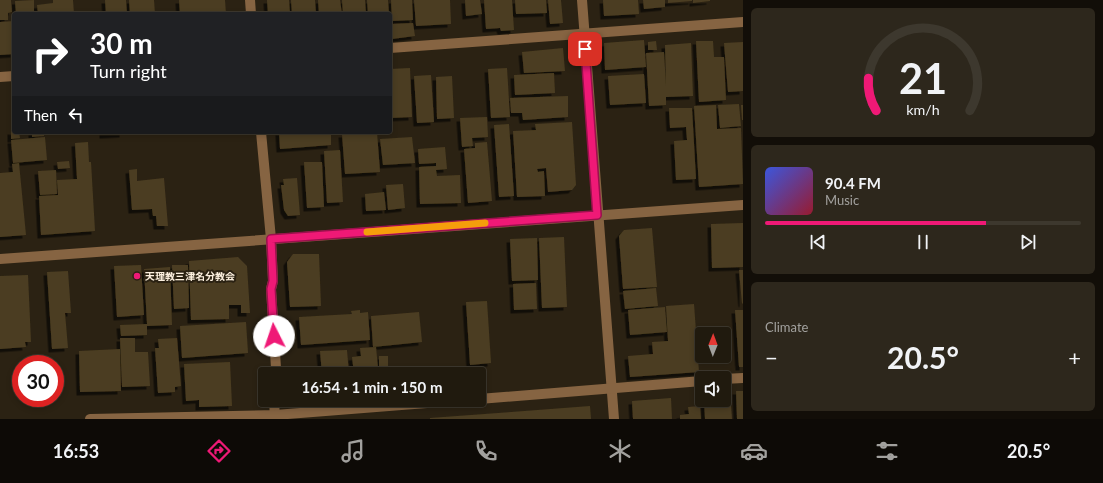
<!DOCTYPE html>
<html lang="en">
<head>
<meta charset="utf-8">
<style>
  :root { --surface:#201a0e; --page:#2d271c; --text:#f1f3f6; --muted:#a2a19e; --line:#3d382e; --accent:#ef1976 }
  body { margin:0; font-family:Lato,"Noto Sans JP",sans-serif; background:var(--page); color:var(--text); height:100vh; display:flex; flex-direction:column; font-size:15px; white-space:nowrap }
  * { box-sizing:border-box; margin:0 }
  p { font-size:13px; color:var(--muted) }
  .icon { flex:none; width:22px; height:22px; fill:none; stroke:currentColor; stroke-width:2; stroke-linecap:round; stroke-linejoin:round }
  .map { position:relative; flex:1; overflow:hidden }
  .drawer { display:flex; flex-direction:column; gap:8px; padding:8px; background:#120e08; width:360px }
  .drawer>* { flex:none }
  .top-card { position:absolute; left:12px; top:12px; width:380px; height:122px; border-radius:4px; box-shadow:0 2px 6px #0003,0 0 0 1px var(--line); background:#202124; color:#fff; overflow:hidden }
  .needle { width:26px; rotate:1deg }
  .fabs { position:absolute; left:695px; top:327px; display:grid; gap:8px }
  .fabs a { display:grid; place-items:center; width:36px; height:36px; border-radius:4px; background:var(--surface); box-shadow:0 2px 6px #0003,0 0 0 1px var(--line); font-size:20px }
  .speed { position:absolute; left:12px; top:355px; display:flex; gap:8px; font-size:20px; font-weight:700; text-align:center }
  .speed>* { display:grid; place-content:center; width:52px; height:52px; border-radius:50%; background:var(--surface); box-shadow:0 2px 6px #0003,0 0 0 1px var(--line); line-height:1 }
  .speed .limit { border:6px solid #d22; background:#fff; color:#111 }
  .pin { position:absolute; display:grid; place-items:center; width:34px; height:34px; color:#fff; margin:-17px; border-radius:8px; box-shadow:0 2px 6px #0006 }
  .me { position:absolute; width:44px; margin:-22px; rotate:356deg; stroke-linejoin:round; filter:drop-shadow(0 0 3px #0008) }
  .turn { display:flex; align-items:center; gap:14px; height:84px; padding:0 12px; font-size:18px }
  .turn .icon { width:52px; height:52px; stroke-width:2.5 }
  .turn b { display:block; font-size:28px; line-height:34px }
  .then { display:flex; align-items:center; height:38px; padding:0 12px; background:#0003; gap:8px; font-size:15px }
  .big { font-size:30px; font-weight:700; line-height:1.1 }
  .drawer .widget { flex:1; display:flex; flex-direction:column; justify-content:center; gap:6px; min-width:0; padding:0 14px; border-radius:6px; background:var(--page) }
  .drawer .dial { align-items:center; gap:0 }
  .dial svg { height:104px; overflow:visible; fill:none; stroke:var(--line); stroke-width:7; stroke-linecap:round; text-anchor:middle }
  .dial text { fill:var(--text); stroke:none }
  .song { display:flex; align-items:center; gap:12px }
  .cover { width:48px; height:48px; border-radius:6px; background:linear-gradient(135deg,hsl(230 70% 55%),hsl(350 70% 35%)) }
  .played { height:4px; border-radius:2px; background:linear-gradient(90deg,var(--accent) 70%,var(--line) 70%) }
  .keys { display:flex; justify-content:space-around; direction:ltr }
  .heat { display:flex; justify-content:space-between; align-items:center; font-size:22px; direction:ltr }
  .trip { position:absolute; left:258px; top:367px; width:228px; height:40px; border-radius:4px; background:var(--surface); box-shadow:0 2px 6px #0003,0 0 0 1px var(--line); font-weight:700; line-height:40px; text-align:center }
  .tab-bar { display:flex; height:64px; justify-content:space-around; align-items:center; background:#0d0a06; color:var(--muted) }
  .tab-bar .icon { width:28px; height:28px }
  .tab-bar .current { color:var(--accent) }
  .tab-bar b { font-size:18px; color:var(--text) }
  main { display:flex; flex:1; min-height:0 }
  .map>svg:first-child { display:block }
</style>
</head>
<body>
<main>
<div class="map">
<svg width="743" height="419" viewBox="0 0 743 419">
  <defs>
    <filter id="shadow"><feDropShadow dx="-3.5" dy="3.5" stdDeviation="0" flood-color="#0009"/></filter>
  </defs>
  <rect width="100%" height="100%" fill="#2b2213"/>
  <g fill="#4b3d21" filter="url(#shadow)">
    <path d="M 0,0 L 11,0 L 12,12 L 8,13 L 8,20 L 0,20 Z"/>
    <path d="M 34,0 L 34,14 L 16,14 L 15,1 Z"/>
    <path d="M 53,0 L 73,0 L 74,14 L 38,14 L 37,5 L 53,3 Z"/>
    <path d="M 105,0 L 126,0 L 127,14 L 106,14 Z"/>
    <path d="M 129,0 L 154,0 L 155,14 L 130,14 Z"/>
    <path d="M 179,0 L 225,0 L 226,14 L 180,14 Z"/>
    <path d="M 267,0 L 289,0 L 290,14 L 268,14 Z"/>
    <path d="M 291,0 L 315,0 L 316,14 L 292,14 Z"/>
    <path d="M 318,0 L 340,0 L 342,14 L 319,14 Z"/>
    <path d="M 342,0 L 365,0 L 366,14 L 343,14 Z"/>
    <path d="M 367,0 L 388,0 L 389,14 L 368,14 Z"/>
    <path d="M 391,0 L 412,0 L 413,20 L 392,21 Z"/>
    <path d="M 414,0 L 450,0 L 451,24 L 416,26 Z"/>
    <path d="M 465,0 L 480,0 L 482,14 L 466,16 Z"/>
    <path d="M 484,0 L 512,0 L 514,30 L 501,31 L 500,28 L 486,29 Z"/>
    <path d="M 515,0 L 546,0 L 547,13 L 516,14 Z"/>
    <path d="M 548,0 L 561,0 L 563,23 L 550,24 Z"/>
    <path d="M 603,0 L 638,0 L 639,14 L 604,16 Z"/>
    <path d="M 643,0 L 665,0 L 665,7 L 644,9 Z"/>
    <path d="M 668,0 L 692,0 L 692,1 L 668,3 Z"/>
    <path d="M 693,0 L 710,0 L 710,1 L 693,3 Z"/>
    <path d="M 14,21 L 14,54 L 0,55 L 0,22 Z"/>
    <path d="M 413,23 L 415,36 L 392,39 L 391,24 Z"/>
    <path d="M 644,40 L 646,67 L 605,70 L 604,43 Z"/>
    <path d="M 656,41 L 657,50 L 648,50 L 648,42 Z"/>
    <path d="M 696,41 L 713,41 L 714,57 L 724,57 L 726,100 L 699,102 Z"/>
    <path d="M 743,42 L 743,91 L 728,92 L 724,43 Z"/>
    <path d="M 691,43 L 693,96 L 666,97 L 666,105 L 649,106 L 646,53 L 664,52 L 666,86 L 665,45 Z"/>
    <path d="M 563,48 L 565,71 L 524,73 L 522,52 Z"/>
    <path d="M 410,68 L 412,117 L 390,118 L 390,69 Z"/>
    <path d="M 507,68 L 510,117 L 491,118 L 488,69 Z"/>
    <path d="M 554,73 L 555,93 L 515,95 L 514,75 Z"/>
    <path d="M 644,74 L 646,103 L 610,105 L 608,76 Z"/>
    <path d="M 431,75 L 434,122 L 417,123 L 414,76 Z"/>
    <path d="M 452,76 L 454,118 L 437,119 L 436,77 Z"/>
    <path d="M 568,96 L 568,117 L 523,120 L 522,113 L 511,113 L 510,98 Z"/>
    <path d="M 739,104 L 741,126 L 720,128 L 718,105 Z"/>
    <path d="M 716,105 L 717,129 L 741,128 L 743,184 L 699,187 L 694,106 Z"/>
    <path d="M 741,105 L 743,105 L 743,120 L 742,120 Z"/>
    <path d="M 669,108 L 692,108 L 696,179 L 676,180 L 674,141 L 687,140 L 686,127 L 670,128 Z"/>
    <path d="M 487,117 L 488,137 L 472,138 L 473,146 L 462,147 L 460,118 Z"/>
    <path d="M 572,122 L 576,185 L 572,190 L 548,192 L 546,168 L 537,169 L 538,172 L 544,171 L 545,196 L 517,197 L 513,131 L 536,130 L 535,124 Z"/>
    <path d="M 509,124 L 514,196 L 499,197 L 494,125 Z"/>
    <path d="M 11,131 L 19,132 L 20,138 L 11,139 Z"/>
    <path d="M 32,132 L 44,132 L 44,136 L 32,137 Z"/>
    <path d="M 103,132 L 123,132 L 123,134 L 103,135 Z"/>
    <path d="M 279,132 L 331,132 L 331,145 L 280,149 Z"/>
    <path d="M 377,132 L 380,172 L 345,174 L 342,134 Z"/>
    <path d="M 45,137 L 47,160 L 13,163 L 11,140 Z"/>
    <path d="M 412,137 L 415,163 L 383,165 L 380,139 Z"/>
    <path d="M 88,142 L 89,162 L 91,162 L 95,231 L 41,235 L 39,196 L 58,195 L 57,180 L 77,179 L 75,143 Z"/>
    <path d="M 487,142 L 492,201 L 468,203 L 464,149 L 475,148 L 475,143 Z"/>
    <path d="M 445,147 L 447,169 L 436,170 L 437,176 L 460,175 L 461,203 L 420,204 L 419,167 L 436,166 L 436,163 L 419,164 L 418,149 Z"/>
    <path d="M 340,150 L 343,202 L 327,203 L 324,151 Z"/>
    <path d="M 69,161 L 70,168 L 58,169 L 57,162 Z"/>
    <path d="M 304,162 L 322,162 L 324,207 L 307,208 Z"/>
    <path d="M 19,163 L 26,235 L 0,237 L 0,173 L 13,172 L 12,164 Z"/>
    <path d="M 137,169 L 137,181 L 164,178 L 168,226 L 157,226 L 156,216 L 153,216 L 152,209 L 132,210 L 129,170 Z"/>
    <path d="M 56,170 L 57,194 L 40,195 L 38,171 Z"/>
    <path d="M 297,178 L 300,215 L 288,216 L 284,210 L 281,185 L 284,185 L 283,179 Z"/>
    <path d="M 403,184 L 405,208 L 388,210 L 386,185 Z"/>
    <path d="M 384,192 L 386,210 L 366,211 L 365,194 Z"/>
    <path d="M 743,223 L 743,267 L 712,268 L 711,224 Z"/>
    <path d="M 652,228 L 657,287 L 623,289 L 619,236 L 624,230 Z"/>
    <path d="M 564,237 L 567,307 L 542,308 L 539,238 Z"/>
    <path d="M 537,238 L 538,280 L 512,281 L 510,239 Z"/>
    <path d="M 293,254 L 319,254 L 321,306 L 290,307 L 287,262 Z"/>
    <path d="M 238,257 L 247,266 L 250,313 L 241,313 L 241,305 L 229,305 L 229,319 L 191,320 L 189,261 Z"/>
    <path d="M 141,265 L 144,315 L 117,317 L 114,266 Z"/>
    <path d="M 172,265 L 188,265 L 189,308 L 174,309 Z"/>
    <path d="M 170,267 L 172,325 L 147,326 L 147,335 L 121,336 L 120,325 L 147,324 L 144,269 Z"/>
    <path d="M 739,270 L 743,270 L 743,303 L 742,304 Z"/>
    <path d="M 68,271 L 71,313 L 65,313 L 68,348 L 52,349 L 47,272 Z"/>
    <path d="M 28,275 L 31,342 L 25,342 L 26,347 L 0,349 L 0,276 Z"/>
    <path d="M 536,283 L 537,309 L 514,310 L 513,284 Z"/>
    <path d="M 656,288 L 658,306 L 625,309 L 623,291 Z"/>
    <path d="M 487,301 L 491,363 L 470,365 L 466,302 Z"/>
    <path d="M 694,304 L 699,372 L 630,377 L 628,356 L 653,354 L 652,342 L 668,341 L 666,306 Z"/>
    <path d="M 665,307 L 667,332 L 630,335 L 628,310 Z"/>
    <path d="M 360,310 L 360,313 L 368,312 L 370,340 L 301,345 L 299,317 L 352,314 L 351,311 Z"/>
    <path d="M 735,310 L 743,310 L 743,367 L 739,367 Z"/>
    <path d="M 419,312 L 422,342 L 373,347 L 371,316 Z"/>
    <path d="M 246,322 L 248,353 L 182,358 L 180,326 Z"/>
    <path d="M 120,338 L 135,338 L 135,352 L 148,352 L 150,386 L 122,387 Z"/>
    <path d="M 177,338 L 181,386 L 175,387 L 175,392 L 158,393 L 155,348 L 159,348 L 158,339 Z"/>
    <path d="M 376,347 L 378,368 L 374,368 L 375,374 L 354,374 L 352,357 L 361,356 L 360,348 Z"/>
    <path d="M 120,349 L 121,391 L 80,392 L 79,351 Z"/>
    <path d="M 347,350 L 349,374 L 322,374 L 320,351 Z"/>
    <path d="M 379,356 L 388,356 L 388,373 L 379,374 Z"/>
    <path d="M 230,362 L 232,406 L 199,407 L 199,400 L 186,401 L 184,364 Z"/>
    <path d="M 736,391 L 743,391 L 743,419 L 737,419 Z"/>
    <path d="M 730,392 L 732,419 L 705,419 L 704,400 L 724,400 L 724,393 Z"/>
    <path d="M 671,398 L 672,419 L 633,419 L 632,401 Z"/>
    <path d="M 590,406 L 591,419 L 430,419 L 430,418 Z"/>
    <path d="M 700,406 L 701,419 L 680,419 L 680,415 L 689,414 L 688,407 Z"/>
  </g>
  <g fill="none" stroke-linecap="round" stroke-linejoin="round">
    <g stroke="#866442" stroke-width="10">
      <path d="M 250,0 L 251,14"/>
      <path d="M 582,0 L 614,419"/>
      <path d="M 390,48 L 743,22"/>
      <path d="M 0,77 L 14,76"/>
      <path d="M 261,132 L 271,239 L 273,281 L 271,289 L 276,368 L 273,374"/>
      <path d="M 0,259 L 743,205"/>
      <path d="M 724,379 L 743,378"/>
      <path d="M 479,399 L 702,381"/>
      <path d="M 274,400 L 275,419"/>
      <path d="M 90,419 L 275,415 L 465,400"/>
    </g>
  </g>
  <g fill="none" stroke-linecap="round" stroke-linejoin="round">
    <defs>
      <path id="route" d="M 274,336 L 271,289 L 273,281 L 271,239 L 597,215 L 585,49"/>
    </defs>
    <use href="#route" stroke="#9b104d" stroke-width="10"/>
    <use href="#route" stroke="#ef1976" stroke-width="7"/>
    <path stroke="#f59e0b" stroke-width="7" d="M 367,232 L 485,223"/>
  </g>
  <circle fill="#ef1976" stroke="#2b2213" stroke-width="1.5" cx="137" cy="276" r="4"/>
  <g text-anchor="middle" stroke-width="4" stroke-linejoin="round" paint-order="stroke">
    <g font-size="10" font-weight="bold" fill="#fdf1e0" stroke="#2b2213" text-anchor="start">
      <text x="145" y="280">天理教三津名分教会</text>
    </g>
  </g>
</svg>
<div class="fabs">
<a><svg class="needle" viewBox="-14 -14 28 28"><path d="M0-13l5 13h-10z" fill="#e53935"/><path d="M0 13l5-13h-10z" fill="#a2a19e"/></svg></a>
<a><svg class="icon" aria-label="sound" viewBox="0 0 24 24"><path d="M4 9h4l5-4v14l-5-4H4zM17 9q2 3 0 6"/></svg></a>
</div>
<div class="speed"><div class="limit">30</div></div>
<div class="pin" style="left:585px;top:49px;background:#d93025"><svg class="icon" aria-label="arrive" viewBox="0 0 24 24"><path d="M6 21V4h12l-3 4 3 4H6"/></svg></div>
<svg class="me" style="left:274px;top:336px" viewBox="-20 -20 40 40"><circle r="19" fill="#fff"/><path d="M0-13L10 11 0 6-10 11z" fill="#ef1976"/></svg>
<div class="trip">16:54 · 1 min · 150 m</div>
<div class="top-card">
<div class="turn"><svg class="icon" aria-label="right" viewBox="0 0 24 24"><path d="M7 20v-9h11M14 6l5 5-5 5"/></svg><div><b>30 m</b>Turn right</div></div>
<div class="then">Then<svg class="icon" aria-label="left" viewBox="0 0 24 24"><path d="M17 20v-9H6M10 6l-5 5 5 5"/></svg></div>
</div>
</div>
<section class="drawer">
<div class="widget dial"><svg viewBox="0 0 100 80">
<path d="M14 69A42 42 0 1 1 86 69"/>
<path d="M14 69A42 42 0 0 1 8 44" stroke="#ef1976"/>
<text x="50" y="56" font-size="32" font-weight="700">21</text>
<text x="50" y="72" font-size="11">km/h</text>
</svg></div>
<div class="widget">
<div class="song"><i class="cover"></i><div><b>90.4 FM</b><p>Music</p></div></div>
<div class="played"></div>
<div class="keys"><svg class="icon" aria-label="previous" viewBox="0 0 24 24"><path d="M18 5L8 12l10 7zM5 5v14"/></svg><svg class="icon" aria-label="pause" viewBox="0 0 24 24"><path d="M8 5v14M16 5v14"/></svg><svg class="icon" aria-label="next" viewBox="0 0 24 24"><path d="M6 5l10 7-10 7zM19 5v14"/></svg></div>
</div>
<div class="widget"><p>Climate</p>
<div class="heat"><a>−</a><b class="big">20.5°</b><a>+</a></div>
</div>
</section>
</main>
<nav class="tab-bar">
<b>16:53</b>
<svg class="icon current" aria-label="directions" viewBox="0 0 24 24"><path d="M12 3l9 9-9 9-9-9zM9 14v-3h6M13 9l2 2-2 2"/></svg>
<svg class="icon" aria-label="music" viewBox="0 0 24 24"><path d="M9 18V5l10-2v13"/><circle cx="6" cy="18" r="3"/><circle cx="16" cy="16" r="3"/></svg>
<svg class="icon" aria-label="phone" viewBox="0 0 24 24"><path d="M5 4h4l2 5-3 2q2 4 5 5l2-3 5 2v4C11 20 4 13 5 4z"/></svg>
<svg class="icon" aria-label="climate" viewBox="0 0 24 24"><path d="M12 3v18M4 7l16 10M4 17L20 7"/></svg>
<svg class="icon" aria-label="car" viewBox="0 0 24 24"><path d="M5 17H2v-5l4-1 3-4h7l3 4 3 1v5h-3M9 17h6M6 11h13"/><circle cx="7" cy="17" r="2"/><circle cx="17" cy="17" r="2"/></svg>
<svg class="icon" aria-label="filters" viewBox="0 0 24 24"><path d="M4 7h16M4 17h16"/><circle cx="9" cy="7" r="2"/><circle cx="15" cy="17" r="2"/></svg>
<b>20.5°</b>
</nav>
</body>
</html>
